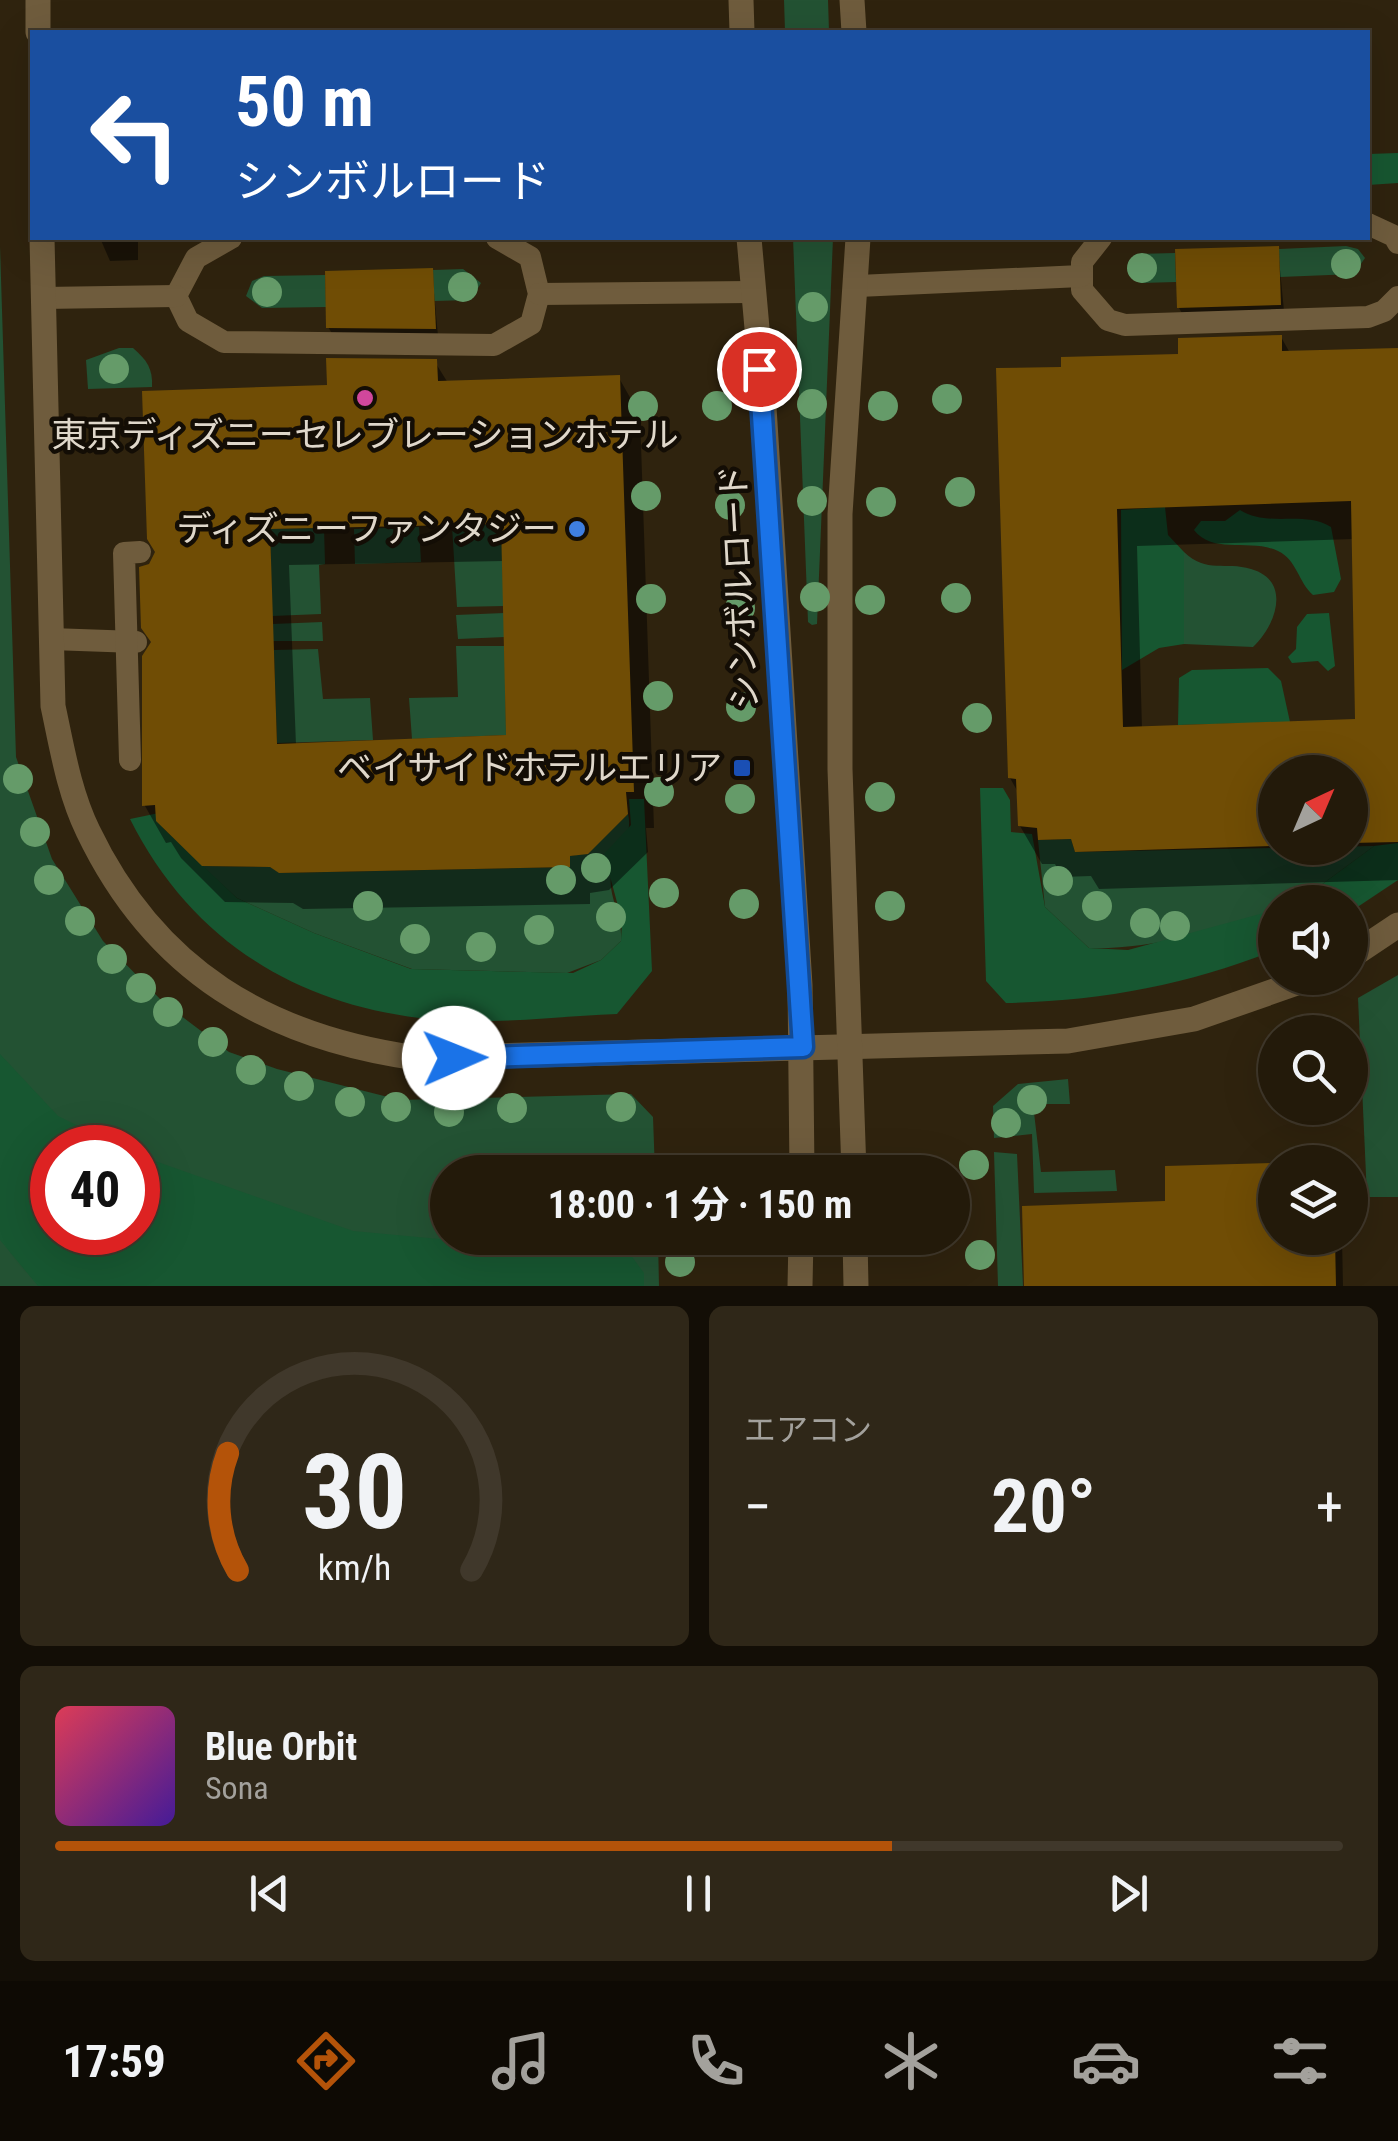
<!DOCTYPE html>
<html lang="ja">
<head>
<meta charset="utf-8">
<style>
  :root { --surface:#231a0a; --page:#2f2718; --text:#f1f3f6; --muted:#a3a19c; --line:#40382b; --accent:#b45309 }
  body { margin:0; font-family:"Roboto Condensed","Noto Sans JP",sans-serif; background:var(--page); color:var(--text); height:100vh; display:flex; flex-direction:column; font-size:38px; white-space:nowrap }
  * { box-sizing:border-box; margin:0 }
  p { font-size:32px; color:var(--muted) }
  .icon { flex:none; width:55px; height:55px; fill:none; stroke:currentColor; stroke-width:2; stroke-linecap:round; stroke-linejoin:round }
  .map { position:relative; height:1286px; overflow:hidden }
  .details { display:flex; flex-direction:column; gap:20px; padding:20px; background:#130e06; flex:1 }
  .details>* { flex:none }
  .guide { position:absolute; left:30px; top:30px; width:1340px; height:210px; border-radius:0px; box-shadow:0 10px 40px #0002,0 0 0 2px var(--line); background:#1a4fa0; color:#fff; overflow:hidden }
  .needle { width:65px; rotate:44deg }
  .tools { position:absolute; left:1258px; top:755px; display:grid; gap:20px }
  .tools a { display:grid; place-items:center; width:110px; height:110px; border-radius:50%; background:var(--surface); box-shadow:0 10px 40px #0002,0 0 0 2px var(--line); font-size:50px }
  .speed { position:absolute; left:30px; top:1125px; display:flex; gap:20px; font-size:50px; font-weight:700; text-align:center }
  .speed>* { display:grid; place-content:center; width:130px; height:130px; border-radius:50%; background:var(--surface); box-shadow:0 10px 40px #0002,0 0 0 2px var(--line); line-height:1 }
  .speed .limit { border:15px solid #d22; background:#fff; color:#111 }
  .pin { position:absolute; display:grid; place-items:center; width:85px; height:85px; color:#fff; margin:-42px; border:5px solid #fff; border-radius:50%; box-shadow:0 2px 10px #0007 }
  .me { position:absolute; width:110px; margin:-55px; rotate:89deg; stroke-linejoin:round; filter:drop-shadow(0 0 8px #0008) }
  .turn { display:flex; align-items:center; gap:35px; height:210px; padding:0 40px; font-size:45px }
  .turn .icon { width:130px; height:130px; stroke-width:2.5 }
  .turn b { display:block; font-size:70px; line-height:85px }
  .big { font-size:75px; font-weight:700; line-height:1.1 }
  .details .tile { flex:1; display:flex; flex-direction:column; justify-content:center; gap:15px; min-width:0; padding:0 35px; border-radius:15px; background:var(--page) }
  .details .dial { align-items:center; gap:0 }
  .dial svg { height:260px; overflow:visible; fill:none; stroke:var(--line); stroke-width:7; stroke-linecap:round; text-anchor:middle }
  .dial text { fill:var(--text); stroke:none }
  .song { display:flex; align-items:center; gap:30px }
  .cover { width:120px; height:120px; border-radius:15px; background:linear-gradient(135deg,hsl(350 70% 55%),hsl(260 70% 35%)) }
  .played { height:10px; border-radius:5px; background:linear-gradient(90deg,var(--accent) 65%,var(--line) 65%) }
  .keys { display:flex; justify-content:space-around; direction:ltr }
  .heat { display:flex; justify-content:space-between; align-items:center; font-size:55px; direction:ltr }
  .details .tiles { flex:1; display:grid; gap:20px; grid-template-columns:1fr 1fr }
  .tile:last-child { grid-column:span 2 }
  .trip { position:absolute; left:430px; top:1155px; width:540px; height:100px; border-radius:50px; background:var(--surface); box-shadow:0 10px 40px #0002,0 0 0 2px var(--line); font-weight:700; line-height:100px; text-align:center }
  .dock { display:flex; height:160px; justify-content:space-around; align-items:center; background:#0e0a04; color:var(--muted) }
  .dock .icon { width:70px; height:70px }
  .dock .active { color:var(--accent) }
  .dock b { font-size:45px; color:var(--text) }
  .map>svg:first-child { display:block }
</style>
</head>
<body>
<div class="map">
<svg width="1398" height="1286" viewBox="0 0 1398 1286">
  <rect width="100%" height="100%" fill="#2f230e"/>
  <g fill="#235233" fill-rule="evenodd">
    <path d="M 784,0 L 828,0 L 829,32 L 785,32 Z"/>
    <path d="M 793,238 L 833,238 L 817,624 L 812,625 L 808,622 Z"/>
    <path d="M 0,246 L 16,757 L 52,859 L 103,941 L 164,1003 L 229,1052 L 277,1069 L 400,1100 L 631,1094 L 653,1117 L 655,1172 L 448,1172 L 448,1238 L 658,1238 L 659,1286 L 0,1286 ZM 52,1148 L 138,1148 L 138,1232 L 52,1232 Z"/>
    <path d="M 1346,246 L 1358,249 L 1365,258 L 1354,274 L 1280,277 L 1279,249 Z"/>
    <path d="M 1175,253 L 1176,282 L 1141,283 L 1129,275 L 1128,263 L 1136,254 Z"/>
    <path d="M 463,269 L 481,283 L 471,300 L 434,301 L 433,270 Z"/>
    <path d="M 325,275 L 326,307 L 262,308 L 246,296 L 252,281 L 264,276 Z"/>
    <path d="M 119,348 L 133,348 C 147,360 153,369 152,387 L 88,389 L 86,360 Z"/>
    <path d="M 501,524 L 504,606 L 457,607 L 452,526 Z"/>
    <path d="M 419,527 L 421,562 L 355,564 L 354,529 Z"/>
    <path d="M 324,528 L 325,564 L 319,565 L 321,614 L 272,616 L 270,529 Z"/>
    <path d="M 1184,552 C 1207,574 1225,561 1251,569 C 1293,581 1275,627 1253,647 L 1184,644 Z"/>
    <path d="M 504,613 L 505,637 L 458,639 L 456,615 Z"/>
    <path d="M 322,622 L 323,641 L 273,641 L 273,624 Z"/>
    <path d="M 456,646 L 505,646 L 506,735 L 412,739 L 409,698 L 458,697 Z"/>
    <path d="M 318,649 L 323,699 L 370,698 L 373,740 L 277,743 L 274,650 Z"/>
    <path d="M 628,814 C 634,837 614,854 611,877 C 608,895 623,918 621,941 L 601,960 L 567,973 L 412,969 L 314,933 L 237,898 L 202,866 L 270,867 L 280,873 L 569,867 L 570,856 L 588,853 Z"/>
    <path d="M 1071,839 L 1075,852 L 1374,846 L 1298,902 L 1275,902 L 1275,910 C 1216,930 1151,950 1089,948 L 1045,907 L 1038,840 Z"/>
    <path d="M 1398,975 L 1398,1197 L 1367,1197 L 1358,998 Z"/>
    <path d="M 1068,1079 L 1070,1104 L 1033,1104 L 1041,1172 L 1115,1170 L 1117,1191 L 1034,1193 L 1032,1134 L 994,1138 L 993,1106 L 1018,1084 Z"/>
    <path d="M 994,1152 L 1017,1154 L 1023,1286 L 998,1286 Z"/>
  </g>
  <g fill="#175731">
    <path d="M 1398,153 L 1398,183 L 1368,185 L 1368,154 Z"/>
    <path d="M 1165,507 L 1168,535 L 1184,552 L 1184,644 L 1159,648 L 1122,670 L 1121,510 Z"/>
    <path d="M 1240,510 C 1269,528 1303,510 1331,527 L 1341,579 L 1334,592 L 1313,595 C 1298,582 1297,560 1278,551 C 1251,538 1213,555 1194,530 L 1201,521 L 1225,521 Z"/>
    <path d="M 1329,613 L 1335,666 L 1328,671 L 1318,661 L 1292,663 L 1288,657 L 1296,649 L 1297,627 L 1307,614 Z"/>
    <path d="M 1268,668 L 1281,681 L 1290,722 L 1178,725 L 1179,678 L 1192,670 Z"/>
    <path d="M 980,788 L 1003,788 L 1010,800 L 1011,832 L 1032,834 L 1045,907 L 1089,948 L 1128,950 L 1275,910 L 1275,950 C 1188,985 1100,1001 1006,1003 L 986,981 Z"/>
    <path d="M 629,799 L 644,799 L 652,971 L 617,1014 C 564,1016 509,1023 457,1021 C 313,1015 195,949 130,819 L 159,813 L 163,828 L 237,898 L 314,933 L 411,969 L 573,973 L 601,960 L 621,941 L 622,921 L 604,854 L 631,825 Z"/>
    <path d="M 1398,843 L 1398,880 L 1350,912 L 1350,902 L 1298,902 L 1374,846 Z"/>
    <path d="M 0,1054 L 58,1116 L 121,1147 L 52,1148 L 52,1232 L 138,1232 L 138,1155 L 353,1231 L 493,1244 L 529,1238 L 618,1238 L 644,1273 L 644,1286 L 38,1286 L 0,1240 Z"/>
  </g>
  <g fill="#0007" fill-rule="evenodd">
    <path d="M 100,238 L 138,238 L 138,260 L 110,261 Z"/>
    <path d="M 1278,249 L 1284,311 L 1183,315 L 1179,308 Z"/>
    <path d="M 432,270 L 438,336 L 333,335 L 328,327 Z"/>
    <path d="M 1281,337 L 1290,353 L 1398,350 L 1398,880 L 1099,889 L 1091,876 L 1062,877 L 1055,864 L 1042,864 L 1020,826 L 1019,794 L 1010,778 L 1063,369 L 1181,356 ZM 1354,539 L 1358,721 L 1142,729 L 1137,546 ZM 1275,772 L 1350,772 L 1350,848 L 1275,848 Z"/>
    <path d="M 435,362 L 448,383 L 619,378 L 640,415 L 654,828 L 646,828 L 648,852 L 609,890 L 590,893 L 590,904 L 303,909 L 293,903 L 225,902 L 181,858 L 171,842 L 166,843 L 145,806 L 153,643 L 151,566 L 329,387 ZM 504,561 L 509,738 L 296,745 L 289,565 Z"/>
    <path d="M 1275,1166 L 1275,1238 L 1342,1238 L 1343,1286 L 1026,1286 L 1242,1201 Z"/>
  </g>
  <g fill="#704d05" fill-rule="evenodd">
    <path d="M 1279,246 L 1281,305 L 1177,308 L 1175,249 Z"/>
    <path d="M 433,268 L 436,329 L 326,328 L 325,271 Z"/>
    <path d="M 1282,335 L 1282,351 L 1398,348 L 1398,842 L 1350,843 L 1350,772 L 1275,772 L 1275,846 L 1075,852 L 1071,839 L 1038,840 L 1037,828 L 1018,826 L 1016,779 L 1008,778 L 996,368 L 1061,367 L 1061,357 L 1178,354 L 1178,338 ZM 1351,501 L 1355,719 L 1123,727 L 1117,509 Z"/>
    <path d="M 326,358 L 437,359 L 438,381 L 620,375 L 634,792 L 626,792 L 628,814 L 588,854 L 570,856 L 570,867 L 279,873 L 270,867 L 202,866 L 156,821 L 155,805 L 142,806 L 142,656 L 151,642 L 141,628 L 139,567 L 149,564 L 155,552 L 147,539 L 142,391 L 327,385 ZM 501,524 L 506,735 L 277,744 L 270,529 Z"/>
    <path d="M 1275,1163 L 1275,1238 L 1335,1238 L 1336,1286 L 1024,1286 L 1022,1206 L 1165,1201 L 1165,1166 Z"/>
  </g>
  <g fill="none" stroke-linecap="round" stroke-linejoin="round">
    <g stroke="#6f5c3d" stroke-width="22">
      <path d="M 1368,224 L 1394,236 L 1398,243"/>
      <path d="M 231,238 L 196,258 L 176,296 L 188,321 L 224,342 L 494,345 L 531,324 L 539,294 L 530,257 L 497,238"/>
      <path d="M 1101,238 L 1082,262 L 1082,290 L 1108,320 L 1125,325 L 1368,317 L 1384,311 L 1398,297"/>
      <path d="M 858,286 L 1081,276"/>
      <path d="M 539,294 L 750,292"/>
      <path d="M 43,298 L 176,296"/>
      <path d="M 51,639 L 136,642"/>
      <path d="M 130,760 L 124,553 L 140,552"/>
    </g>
    <g stroke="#6f5c3d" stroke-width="25">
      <path d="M 38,0 L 38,32"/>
      <path d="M 741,0 L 742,32"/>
      <path d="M 852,0 L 854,32"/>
      <path d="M 42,238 L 53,706 C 62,748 69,792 88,831 C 155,971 267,1037 417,1058 L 1068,1041 L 1194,1019 L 1311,978"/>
      <path d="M 749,238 L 764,407 L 800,985 L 802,1172"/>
      <path d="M 1350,957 L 1398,925"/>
      <path d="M 854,1172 L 840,769 L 840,514 L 858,238"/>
      <path d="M 855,1238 L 856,1286"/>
      <path d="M 800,1286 L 801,1238"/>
    </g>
  </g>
  <g fill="#659b69">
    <circle cx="1346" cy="264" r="15"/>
    <circle cx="1142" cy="268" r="15"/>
    <circle cx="463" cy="287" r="15"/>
    <circle cx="267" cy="292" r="15"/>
    <circle cx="813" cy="307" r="15"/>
    <circle cx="114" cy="369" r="15"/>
    <circle cx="947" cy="399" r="15"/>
    <circle cx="812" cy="404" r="15"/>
    <circle cx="643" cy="406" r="15"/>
    <circle cx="717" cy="406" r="15"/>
    <circle cx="883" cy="406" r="15"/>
    <circle cx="960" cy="492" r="15"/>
    <circle cx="646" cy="496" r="15"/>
    <circle cx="812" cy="501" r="15"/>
    <circle cx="881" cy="502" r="15"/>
    <circle cx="730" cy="505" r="15"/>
    <circle cx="815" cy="597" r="15"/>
    <circle cx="956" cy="598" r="15"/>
    <circle cx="651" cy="599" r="15"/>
    <circle cx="870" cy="600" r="15"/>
    <circle cx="740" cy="608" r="15"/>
    <circle cx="658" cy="696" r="15"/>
    <circle cx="741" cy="707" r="15"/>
    <circle cx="977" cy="718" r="15"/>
    <circle cx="18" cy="779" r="15"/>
    <circle cx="659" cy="792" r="15"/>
    <circle cx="880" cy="797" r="15"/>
    <circle cx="740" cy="799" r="15"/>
    <circle cx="35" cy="832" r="15"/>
    <circle cx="596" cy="868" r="15"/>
    <circle cx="49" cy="880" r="15"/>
    <circle cx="561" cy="880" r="15"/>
    <circle cx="1058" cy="881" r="15"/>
    <circle cx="664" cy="893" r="15"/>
    <circle cx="744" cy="904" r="15"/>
    <circle cx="368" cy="906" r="15"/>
    <circle cx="890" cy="906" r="15"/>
    <circle cx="1097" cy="906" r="15"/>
    <circle cx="611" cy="917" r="15"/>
    <circle cx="80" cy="921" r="15"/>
    <circle cx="1145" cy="923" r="15"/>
    <circle cx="1175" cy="926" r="15"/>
    <circle cx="539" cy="930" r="15"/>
    <circle cx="415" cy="939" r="15"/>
    <circle cx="481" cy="947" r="15"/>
    <circle cx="112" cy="959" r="15"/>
    <circle cx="141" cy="988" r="15"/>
    <circle cx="168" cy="1012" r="15"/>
    <circle cx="213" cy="1042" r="15"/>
    <circle cx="251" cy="1070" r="15"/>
    <circle cx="299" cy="1086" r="15"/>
    <circle cx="1032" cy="1100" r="15"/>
    <circle cx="350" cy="1102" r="15"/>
    <circle cx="396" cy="1107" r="15"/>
    <circle cx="621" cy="1107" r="15"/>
    <circle cx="512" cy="1108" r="15"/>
    <circle cx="449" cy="1112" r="15"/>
    <circle cx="1006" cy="1123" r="15"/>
    <circle cx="974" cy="1165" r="15"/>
    <circle cx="980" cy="1255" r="15"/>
    <circle cx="680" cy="1262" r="15"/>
  </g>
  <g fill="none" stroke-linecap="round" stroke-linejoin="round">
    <defs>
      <path id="route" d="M 454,1058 L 803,1047 L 759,369"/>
    </defs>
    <use href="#route" stroke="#114b97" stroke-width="25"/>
    <use href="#route" stroke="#1a73e8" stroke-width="18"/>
  </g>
  <circle fill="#d1479c" stroke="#130d05" stroke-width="4" cx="365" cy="398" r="10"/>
  <circle fill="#3f7fe0" stroke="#130d05" stroke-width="4" cx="577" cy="529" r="10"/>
  <rect fill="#1a4fb4" stroke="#130d05" stroke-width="4" x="732" y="758" width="20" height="20" rx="5"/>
  <g text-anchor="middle" stroke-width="9" stroke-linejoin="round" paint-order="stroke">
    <g font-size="35" fill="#dfd7ca" stroke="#130d05" text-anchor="end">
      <text x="365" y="447" text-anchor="middle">東京ディズニーセレブレーションホテル</text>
      <text x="557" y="541">ディズニーファンタジー</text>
      <text x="722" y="780">ベイサイドホテルエリア</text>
    </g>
    <g font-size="35" fill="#dfd7ca" stroke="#130d05">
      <text transform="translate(739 587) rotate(-93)" y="12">シンボルロード</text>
    </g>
  </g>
</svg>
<div class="tools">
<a><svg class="needle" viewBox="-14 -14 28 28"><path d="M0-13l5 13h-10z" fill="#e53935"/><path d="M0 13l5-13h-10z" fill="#a3a19c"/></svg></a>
<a><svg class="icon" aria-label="sound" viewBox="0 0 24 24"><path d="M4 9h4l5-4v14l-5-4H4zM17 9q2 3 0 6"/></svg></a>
<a><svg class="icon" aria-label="search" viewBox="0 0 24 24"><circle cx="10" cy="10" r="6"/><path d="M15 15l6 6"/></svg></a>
<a><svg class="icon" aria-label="layers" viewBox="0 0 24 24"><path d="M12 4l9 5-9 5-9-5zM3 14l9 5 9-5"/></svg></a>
</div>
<div class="speed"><div class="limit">40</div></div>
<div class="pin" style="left:759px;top:369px;background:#d93025"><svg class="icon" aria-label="arrive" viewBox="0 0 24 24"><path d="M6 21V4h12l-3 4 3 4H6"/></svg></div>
<svg class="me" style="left:454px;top:1058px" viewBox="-20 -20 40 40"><circle r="19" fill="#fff"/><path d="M0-13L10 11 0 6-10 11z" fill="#1a73e8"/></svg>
<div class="trip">18:00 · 1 分 · 150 m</div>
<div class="guide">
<div class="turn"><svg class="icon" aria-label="left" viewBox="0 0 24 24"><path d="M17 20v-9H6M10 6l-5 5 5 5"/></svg><div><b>50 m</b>シンボルロード</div></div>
</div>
</div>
<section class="details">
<div class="tiles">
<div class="tile dial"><svg viewBox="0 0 100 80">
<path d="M14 69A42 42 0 1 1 86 69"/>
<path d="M14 69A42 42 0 0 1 11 33" stroke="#b45309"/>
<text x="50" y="56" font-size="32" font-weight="700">30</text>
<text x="50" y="72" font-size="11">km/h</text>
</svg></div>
<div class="tile"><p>エアコン</p>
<div class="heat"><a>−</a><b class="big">20°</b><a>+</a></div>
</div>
<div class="tile">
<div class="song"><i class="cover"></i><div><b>Blue Orbit</b><p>Sona</p></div></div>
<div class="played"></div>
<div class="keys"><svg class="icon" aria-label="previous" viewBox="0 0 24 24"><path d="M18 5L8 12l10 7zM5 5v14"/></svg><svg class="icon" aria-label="pause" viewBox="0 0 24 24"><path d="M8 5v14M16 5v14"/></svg><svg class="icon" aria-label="next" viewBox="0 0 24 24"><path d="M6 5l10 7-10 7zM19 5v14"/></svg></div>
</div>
</div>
</section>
<nav class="dock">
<b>17:59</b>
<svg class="icon active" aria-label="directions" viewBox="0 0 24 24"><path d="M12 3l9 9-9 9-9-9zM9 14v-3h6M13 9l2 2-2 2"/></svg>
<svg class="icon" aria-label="music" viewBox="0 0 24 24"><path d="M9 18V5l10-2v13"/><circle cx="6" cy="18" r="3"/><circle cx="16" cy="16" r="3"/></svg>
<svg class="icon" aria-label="phone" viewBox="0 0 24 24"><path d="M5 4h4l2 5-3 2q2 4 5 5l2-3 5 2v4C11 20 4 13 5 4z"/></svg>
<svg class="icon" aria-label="climate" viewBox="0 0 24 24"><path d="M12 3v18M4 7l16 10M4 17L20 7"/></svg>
<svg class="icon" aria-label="car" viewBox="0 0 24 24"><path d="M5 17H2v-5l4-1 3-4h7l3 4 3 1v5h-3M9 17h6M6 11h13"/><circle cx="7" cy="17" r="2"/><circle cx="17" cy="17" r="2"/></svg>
<svg class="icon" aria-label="filters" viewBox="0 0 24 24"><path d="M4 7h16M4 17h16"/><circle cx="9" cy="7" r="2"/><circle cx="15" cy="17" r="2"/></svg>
</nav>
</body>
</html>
